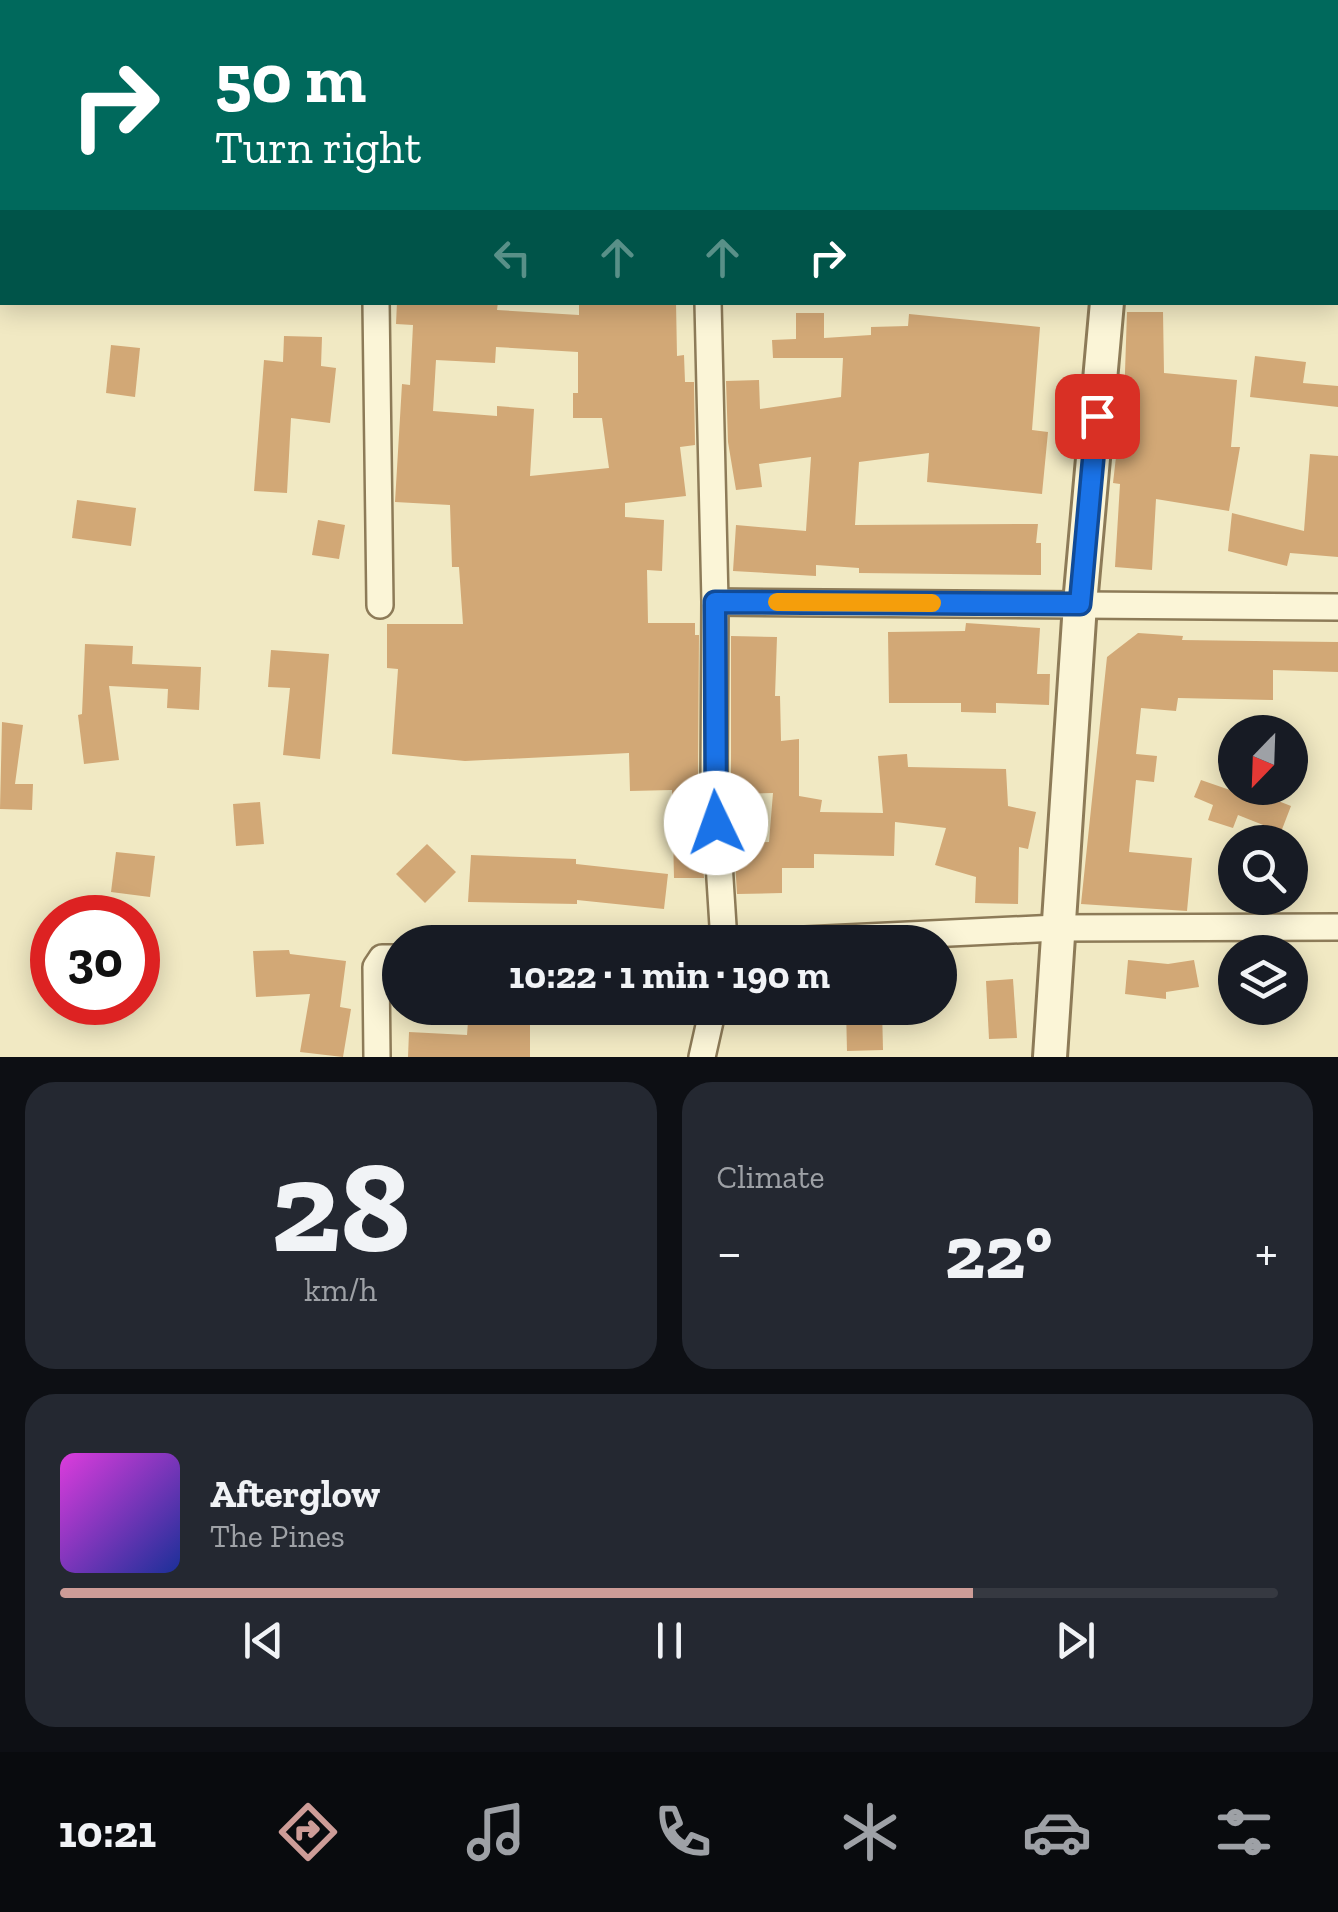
<!DOCTYPE html>
<html lang="en">
<head>
<meta charset="utf-8">
<style>
  :root { --surface:#171b24; --page:#242831; --text:#f1f3f6; --muted:#9ea1a6; --line:#363941; --accent:#cd9c97 }
  body { margin:0; font-family:"Zilla Slab",serif; background:var(--page); color:var(--text); height:100vh; display:flex; flex-direction:column; font-size:38px; white-space:nowrap }
  * { box-sizing:border-box; margin:0 }
  p { font-size:32px; color:var(--muted) }
  .icon { flex:none; width:55px; height:55px; fill:none; stroke:currentColor; stroke-width:2; stroke-linecap:round; stroke-linejoin:round }
  .map { position:relative; height:1057px; overflow:hidden }
  .sheet { display:flex; flex-direction:column; gap:25px; padding:25px; background:#0d0f14; flex:1 }
  .sheet>* { flex:none }
  .hud { position:absolute; left:0px; top:0px; width:1340px; height:305px; box-shadow:0 5px 25px #0003; background:#00695c; color:#fff; overflow:hidden }
  .needle { width:65px; rotate:203deg }
  .fabs { position:absolute; left:1218px; top:715px; display:grid; gap:20px }
  .fabs a { display:grid; place-items:center; width:90px; height:90px; border-radius:50%; background:var(--surface); box-shadow:0 5px 25px #0003; font-size:50px }
  .speed { position:absolute; left:30px; top:895px; display:flex; gap:20px; font-size:50px; font-weight:700; text-align:center }
  .speed>* { display:grid; place-content:center; width:130px; height:130px; border-radius:50%; background:var(--surface); box-shadow:0 5px 25px #0003; line-height:1 }
  .speed .limit { border:15px solid #d22; background:#fff; color:#111 }
  .pin { position:absolute; display:grid; place-items:center; width:85px; height:85px; color:#fff; margin:-42px; border-radius:20px; box-shadow:0 5px 15px #0006 }
  .me { position:absolute; width:110px; margin:-55px; rotate:357deg; stroke-linejoin:round; filter:drop-shadow(0 0 8px #0008) }
  .turn { display:flex; align-items:center; gap:35px; height:210px; padding:0 50px; font-size:45px }
  .turn .icon { width:130px; height:130px; stroke-width:2.5 }
  .turn b { display:block; font-size:70px; line-height:85px }
  .lanes { display:flex; align-items:center; height:95px; padding:0 50px; background:#0003; justify-content:center; gap:50px; direction:ltr }
  .lanes .off { opacity:.35 }
  .big { font-size:75px; font-weight:700; line-height:1.1 }
  .sheet .widget { flex:1; display:flex; flex-direction:column; justify-content:center; gap:15px; min-width:0; padding:0 35px; border-radius:30px; background:var(--page) }
  .sheet .dial { align-items:center; gap:0 }
  .dial b { font-size:130px; line-height:1 }
  .song { display:flex; align-items:center; gap:30px }
  .cover { width:120px; height:120px; border-radius:15px; background:linear-gradient(135deg,hsl(300 70% 55%),hsl(230 70% 35%)) }
  .played { height:10px; border-radius:5px; background:linear-gradient(90deg,var(--accent) 75%,var(--line) 75%) }
  .keys { display:flex; justify-content:space-around; direction:ltr }
  .heat { display:flex; justify-content:space-between; align-items:center; font-size:55px; direction:ltr }
  .sheet .tiles { flex:1; display:grid; gap:25px; grid-template-columns:1fr 1fr }
  .widget:last-child { grid-column:span 2 }
  .trip { position:absolute; left:382px; top:925px; width:575px; height:100px; border-radius:50px; background:var(--surface); box-shadow:0 5px 25px #0003; font-weight:700; line-height:100px; text-align:center }
  .tab-bar { display:flex; height:160px; justify-content:space-around; align-items:center; background:#090b0e; color:var(--muted) }
  .tab-bar .icon { width:70px; height:70px }
  .tab-bar .on { color:var(--accent) }
  .tab-bar b { font-size:45px; color:var(--text) }
  .map>svg:first-child { display:block }
</style>
</head>
<body>
<div class="map">
<svg width="1338" height="1057" viewBox="0 0 1338 1057">
  <rect width="100%" height="100%" fill="#f1e9c3"/>
  <g fill="#d2a876" fill-rule="evenodd">
    <path d="M 397,302 L 498,302 L 497,310 L 579,315 L 579,302 L 676,302 L 677,356 L 684,355 L 685,382 L 694,382 L 695,445 L 680,447 L 686,496 L 625,503 L 625,517 L 664,520 L 662,571 L 647,570 L 648,623 L 695,623 L 695,635 L 699,635 L 698,784 L 704,878 L 674,878 L 672,790 L 630,791 L 629,753 L 465,761 L 392,754 L 398,669 L 387,668 L 387,624 L 463,624 L 459,567 L 452,567 L 450,505 L 395,502 L 402,384 L 410,385 L 413,325 L 396,324 ZM 496,347 L 578,352 L 578,393 L 573,393 L 573,418 L 602,418 L 609,468 L 530,476 L 534,409 L 497,406 L 497,416 L 433,411 L 436,360 L 495,363 Z"/>
    <path d="M 1127,312 L 1163,312 L 1164,373 L 1237,380 L 1231,447 L 1240,447 L 1229,511 L 1156,499 L 1152,570 L 1115,567 L 1120,484 L 1113,483 L 1119,431 L 1123,432 Z"/>
    <path d="M 796,313 L 824,313 L 824,338 L 871,335 L 871,327 L 908,326 L 909,314 L 1040,327 L 1032,430 L 1048,432 L 1042,494 L 927,482 L 929,453 L 859,462 L 855,525 L 1038,524 L 1036,543 L 1041,543 L 1041,575 L 859,573 L 859,568 L 816,565 L 816,576 L 733,571 L 736,525 L 806,531 L 811,457 L 759,464 L 762,487 L 736,490 L 728,442 L 726,381 L 759,380 L 760,409 L 841,397 L 843,358 L 773,358 L 772,340 L 796,339 Z"/>
    <path d="M 284,336 L 322,337 L 321,366 L 336,368 L 330,423 L 291,418 L 287,493 L 254,491 L 264,360 L 283,362 Z"/>
    <path d="M 111,345 L 140,348 L 135,397 L 106,393 Z"/>
    <path d="M 1255,356 L 1306,362 L 1303,383 L 1338,386 L 1338,407 L 1250,397 Z"/>
    <path d="M 1310,454 L 1338,456 L 1338,557 L 1290,553 L 1287,566 L 1228,551 L 1232,513 L 1304,531 Z"/>
    <path d="M 77,500 L 136,508 L 131,546 L 72,538 Z"/>
    <path d="M 318,520 L 345,525 L 339,559 L 312,555 Z"/>
    <path d="M 966,623 L 1040,628 L 1037,674 L 1050,674 L 1049,705 L 996,703 L 996,713 L 961,712 L 961,703 L 889,703 L 888,632 L 965,631 Z"/>
    <path d="M 1138,633 L 1183,636 L 1182,640 L 1338,642 L 1338,672 L 1273,670 L 1273,700 L 1178,698 L 1176,711 L 1141,708 L 1136,754 L 1157,756 L 1154,782 L 1136,780 L 1129,852 L 1192,858 L 1187,911 L 1081,904 L 1107,657 Z"/>
    <path d="M 731,636 L 777,637 L 775,696 L 780,696 L 781,741 L 799,739 L 799,796 L 822,800 L 820,812 L 883,813 L 878,756 L 907,754 L 908,767 L 1006,769 L 1008,806 L 1036,812 L 1028,849 L 1019,847 L 1018,904 L 975,903 L 976,877 L 935,865 L 946,828 L 895,822 L 894,856 L 814,854 L 814,868 L 782,868 L 782,893 L 737,894 L 734,843 L 769,842 L 773,793 L 731,794 Z"/>
    <path d="M 85,644 L 133,646 L 132,664 L 201,667 L 199,710 L 167,708 L 168,689 L 109,686 L 119,760 L 84,764 L 78,715 L 82,714 Z"/>
    <path d="M 271,650 L 329,654 L 320,759 L 283,755 L 290,688 L 268,687 Z"/>
    <path d="M 2,722 L 23,725 L 15,784 L 33,784 L 32,810 L 0,809 Z"/>
    <path d="M 1201,780 L 1256,799 L 1258,793 L 1291,806 L 1281,832 L 1238,815 L 1233,828 L 1208,820 L 1213,805 L 1194,797 Z"/>
    <path d="M 260,802 L 264,844 L 236,846 L 233,804 Z"/>
    <path d="M 427,844 L 456,872 L 425,903 L 396,874 Z"/>
    <path d="M 116,852 L 155,856 L 150,897 L 111,892 Z"/>
    <path d="M 471,855 L 576,859 L 576,864 L 668,874 L 664,909 L 577,900 L 577,904 L 468,902 Z"/>
    <path d="M 289,950 L 290,954 L 346,961 L 340,1007 L 351,1009 L 343,1057 L 300,1052 L 310,994 L 256,997 L 253,951 Z"/>
    <path d="M 1128,960 L 1168,964 L 1194,960 L 1199,987 L 1166,992 L 1166,999 L 1125,994 Z"/>
    <path d="M 1013,979 L 1017,1038 L 989,1039 L 986,981 Z"/>
    <path d="M 469,1008 L 530,1008 L 530,1057 L 408,1057 L 409,1032 L 467,1035 Z"/>
    <path d="M 846,1008 L 882,1008 L 883,1050 L 847,1051 Z"/>
  </g>
  <g fill="none" stroke-linecap="round" stroke-linejoin="round">
    <defs>
      <g id="minor">
        <path d="M 373,0 L 373,2"/>
        <path d="M 705,0 L 705,2"/>
        <path d="M 61,2 L 62,0"/>
        <path d="M 376,302 L 380,605"/>
        <path d="M 708,302 L 715,602 L 714,784 L 724,942"/>
        <path d="M 715,602 L 1338,607"/>
        <path d="M 762,942 L 1057,928 L 1338,927"/>
        <path d="M 377,1057 L 376,967 L 382,958 L 400,958"/>
        <path d="M 702,1057 L 713,1008"/>
      </g>
      <g id="tertiary">
        <path d="M 1112,2 L 1112,0"/>
        <path d="M 1050,1057 L 1080,604 L 1107,302"/>
      </g>
    </defs>
    <use href="#minor" stroke="#8d7b58" stroke-width="30"/>
    <use href="#tertiary" stroke="#8d7b58" stroke-width="38"/>
    <use href="#minor" stroke="#fbf5d7" stroke-width="25"/>
    <use href="#tertiary" stroke="#fbf5d7" stroke-width="32"/>
  </g>
  <g fill="none" stroke-linecap="round" stroke-linejoin="round">
    <defs>
      <path id="route" d="M 716,823 L 715,602 L 1080,604 L 1097,416"/>
    </defs>
    <use href="#route" stroke="#114b97" stroke-width="25"/>
    <use href="#route" stroke="#1a73e8" stroke-width="18"/>
    <path stroke="#f59e0b" stroke-width="18" d="M 777,602 L 932,603"/>
  </g>
</svg>
<div class="fabs">
<a><svg class="needle" viewBox="-14 -14 28 28"><path d="M0-13l5 13h-10z" fill="#e53935"/><path d="M0 13l5-13h-10z" fill="#9ea1a6"/></svg></a>
<a><svg class="icon" aria-label="search" viewBox="0 0 24 24"><circle cx="10" cy="10" r="6"/><path d="M15 15l6 6"/></svg></a>
<a><svg class="icon" aria-label="layers" viewBox="0 0 24 24"><path d="M12 4l9 5-9 5-9-5zM3 14l9 5 9-5"/></svg></a>
</div>
<div class="speed"><div class="limit">30</div></div>
<div class="pin" style="left:1097px;top:416px;background:#d93025"><svg class="icon" aria-label="arrive" viewBox="0 0 24 24"><path d="M6 21V4h12l-3 4 3 4H6"/></svg></div>
<svg class="me" style="left:716px;top:823px" viewBox="-20 -20 40 40"><circle r="19" fill="#fff"/><path d="M0-13L10 11 0 6-10 11z" fill="#1a73e8"/></svg>
<div class="trip">10:22 · 1 min · 190 m</div>
<div class="hud">
<div class="turn"><svg class="icon" aria-label="right" viewBox="0 0 24 24"><path d="M7 20v-9h11M14 6l5 5-5 5"/></svg><div><b>50 m</b>Turn right</div></div>
<div class="lanes"><svg class="icon off" aria-label="left" viewBox="0 0 24 24"><path d="M17 20v-9H6M10 6l-5 5 5 5"/></svg><svg class="icon off" aria-label="ahead" viewBox="0 0 24 24"><path d="M12 20V5M6 11l6-6 6 6"/></svg><svg class="icon off" aria-label="ahead" viewBox="0 0 24 24"><path d="M12 20V5M6 11l6-6 6 6"/></svg><svg class="icon" aria-label="right" viewBox="0 0 24 24"><path d="M7 20v-9h11M14 6l5 5-5 5"/></svg></div>
</div>
</div>
<section class="sheet">
<div class="tiles">
<div class="widget dial"><b>28</b><p>km/h</p></div>
<div class="widget"><p>Climate</p>
<div class="heat"><a>−</a><b class="big">22°</b><a>+</a></div>
</div>
<div class="widget">
<div class="song"><i class="cover"></i><div><b>Afterglow</b><p>The Pines</p></div></div>
<div class="played"></div>
<div class="keys"><svg class="icon" aria-label="previous" viewBox="0 0 24 24"><path d="M18 5L8 12l10 7zM5 5v14"/></svg><svg class="icon" aria-label="pause" viewBox="0 0 24 24"><path d="M8 5v14M16 5v14"/></svg><svg class="icon" aria-label="next" viewBox="0 0 24 24"><path d="M6 5l10 7-10 7zM19 5v14"/></svg></div>
</div>
</div>
</section>
<nav class="tab-bar">
<b>10:21</b>
<svg class="icon on" aria-label="directions" viewBox="0 0 24 24"><path d="M12 3l9 9-9 9-9-9zM9 14v-3h6M13 9l2 2-2 2"/></svg>
<svg class="icon" aria-label="music" viewBox="0 0 24 24"><path d="M9 18V5l10-2v13"/><circle cx="6" cy="18" r="3"/><circle cx="16" cy="16" r="3"/></svg>
<svg class="icon" aria-label="phone" viewBox="0 0 24 24"><path d="M5 4h4l2 5-3 2q2 4 5 5l2-3 5 2v4C11 20 4 13 5 4z"/></svg>
<svg class="icon" aria-label="climate" viewBox="0 0 24 24"><path d="M12 3v18M4 7l16 10M4 17L20 7"/></svg>
<svg class="icon" aria-label="car" viewBox="0 0 24 24"><path d="M5 17H2v-5l4-1 3-4h7l3 4 3 1v5h-3M9 17h6M6 11h13"/><circle cx="7" cy="17" r="2"/><circle cx="17" cy="17" r="2"/></svg>
<svg class="icon" aria-label="filters" viewBox="0 0 24 24"><path d="M4 7h16M4 17h16"/><circle cx="9" cy="7" r="2"/><circle cx="15" cy="17" r="2"/></svg>
</nav>
</body>
</html>
